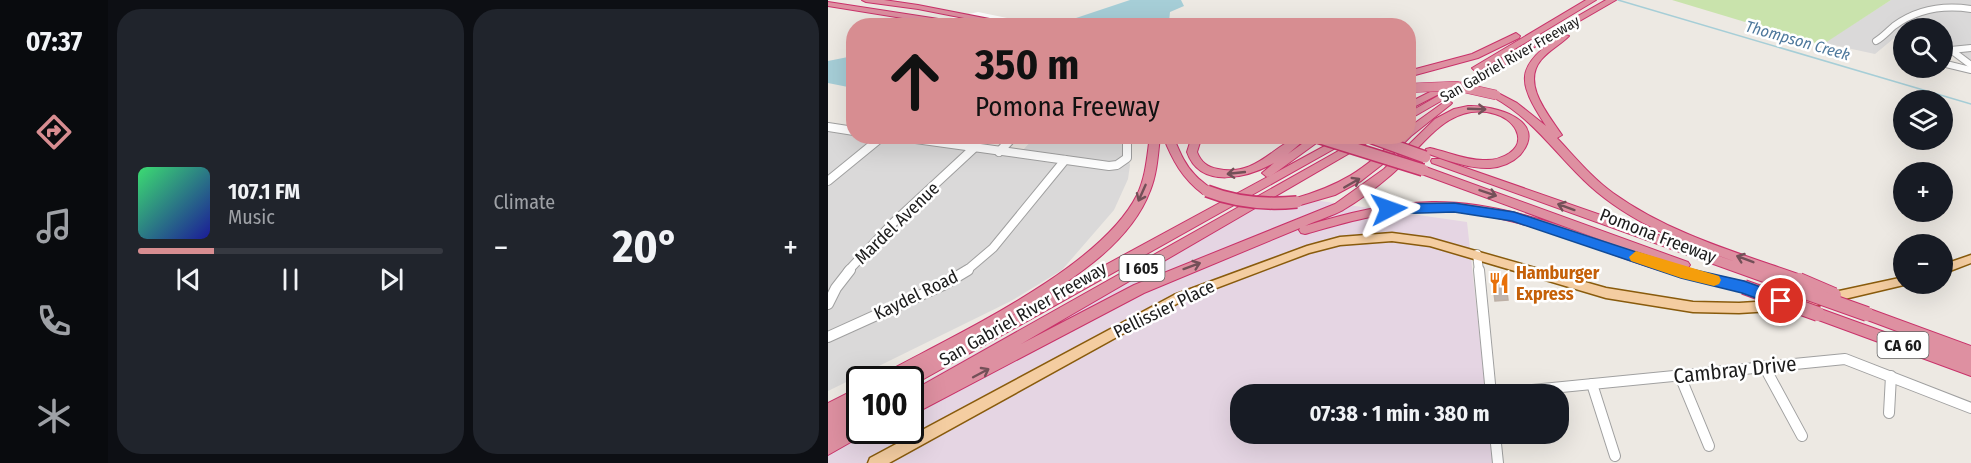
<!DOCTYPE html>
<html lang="en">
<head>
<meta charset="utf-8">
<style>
  :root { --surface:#171b24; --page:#20242c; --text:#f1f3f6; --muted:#9ea1a6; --line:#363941; --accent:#d78d91 }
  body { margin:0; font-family:"Fira Sans Condensed",sans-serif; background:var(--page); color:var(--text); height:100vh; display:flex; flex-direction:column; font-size:22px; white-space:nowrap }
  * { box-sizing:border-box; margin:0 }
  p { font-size:20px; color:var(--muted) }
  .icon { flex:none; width:33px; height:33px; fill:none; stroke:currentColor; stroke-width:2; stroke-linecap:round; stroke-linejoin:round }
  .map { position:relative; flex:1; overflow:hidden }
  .details { display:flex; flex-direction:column; gap:9px; padding:9px; background:#0d0f14; width:720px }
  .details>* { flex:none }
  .hud { position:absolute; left:18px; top:18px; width:570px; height:126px; border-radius:24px; box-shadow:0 6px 24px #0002; background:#d78d91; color:#111; overflow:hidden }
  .tools { position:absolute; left:1065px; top:18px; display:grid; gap:12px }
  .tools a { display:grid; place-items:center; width:60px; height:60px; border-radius:50%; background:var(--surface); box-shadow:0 6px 24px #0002; font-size:30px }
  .speed { position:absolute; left:18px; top:366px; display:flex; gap:12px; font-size:30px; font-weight:700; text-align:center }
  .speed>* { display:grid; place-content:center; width:78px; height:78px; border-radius:50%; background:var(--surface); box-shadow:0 6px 24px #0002; line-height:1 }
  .speed .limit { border:3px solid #111; border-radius:9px; background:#fff; color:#111 }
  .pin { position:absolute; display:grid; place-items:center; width:51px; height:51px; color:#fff; margin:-26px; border:3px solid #fff; border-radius:50%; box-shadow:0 2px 6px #0007 }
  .me { position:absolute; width:66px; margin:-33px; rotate:86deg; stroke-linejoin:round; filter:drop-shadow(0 0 4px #0008) }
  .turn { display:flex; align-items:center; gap:21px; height:126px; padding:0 30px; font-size:27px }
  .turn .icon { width:78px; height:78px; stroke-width:2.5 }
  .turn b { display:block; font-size:42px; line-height:51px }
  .big { font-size:45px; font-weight:700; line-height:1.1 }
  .details .widget { flex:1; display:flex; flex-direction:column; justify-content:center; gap:9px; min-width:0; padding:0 21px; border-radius:24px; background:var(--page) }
  .song { display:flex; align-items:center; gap:18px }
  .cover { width:72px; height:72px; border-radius:9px; background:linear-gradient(135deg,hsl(140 70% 55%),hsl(240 70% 35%)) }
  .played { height:6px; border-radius:3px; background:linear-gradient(90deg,var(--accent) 25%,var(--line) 25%) }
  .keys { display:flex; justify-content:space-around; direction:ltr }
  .heat { display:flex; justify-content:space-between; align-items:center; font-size:33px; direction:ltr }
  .details .tiles { flex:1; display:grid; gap:9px; grid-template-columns:repeat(2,1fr) }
  .trip { position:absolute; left:402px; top:384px; width:339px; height:60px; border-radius:24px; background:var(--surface); box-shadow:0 6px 24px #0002; font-weight:700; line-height:60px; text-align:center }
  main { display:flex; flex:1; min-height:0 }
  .menu { display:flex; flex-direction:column; width:108px; justify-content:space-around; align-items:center; background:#090b0e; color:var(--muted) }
  .menu .icon { width:42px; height:42px }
  .menu .active { color:var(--accent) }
  .menu b { font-size:27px; color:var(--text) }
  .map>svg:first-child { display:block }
</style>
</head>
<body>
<main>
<nav class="menu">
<b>07:37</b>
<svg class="icon active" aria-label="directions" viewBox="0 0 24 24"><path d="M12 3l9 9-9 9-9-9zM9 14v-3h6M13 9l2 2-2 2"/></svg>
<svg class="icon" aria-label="music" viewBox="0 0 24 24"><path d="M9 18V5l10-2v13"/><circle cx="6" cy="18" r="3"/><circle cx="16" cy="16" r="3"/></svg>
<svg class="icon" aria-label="phone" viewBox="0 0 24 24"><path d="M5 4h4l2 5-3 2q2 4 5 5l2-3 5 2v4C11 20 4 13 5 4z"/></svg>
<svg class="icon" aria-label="climate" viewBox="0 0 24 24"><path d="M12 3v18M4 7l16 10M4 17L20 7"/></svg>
</nav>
<section class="details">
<div class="tiles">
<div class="widget">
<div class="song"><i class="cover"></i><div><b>107.1 FM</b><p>Music</p></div></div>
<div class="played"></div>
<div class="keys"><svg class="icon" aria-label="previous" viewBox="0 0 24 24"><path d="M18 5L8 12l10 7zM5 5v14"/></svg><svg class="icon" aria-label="pause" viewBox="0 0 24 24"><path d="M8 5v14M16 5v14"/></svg><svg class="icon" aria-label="next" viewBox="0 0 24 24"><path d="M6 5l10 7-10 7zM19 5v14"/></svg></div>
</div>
<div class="widget"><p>Climate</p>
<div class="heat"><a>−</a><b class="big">20°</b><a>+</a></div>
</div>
</div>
</section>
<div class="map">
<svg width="1143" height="463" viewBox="0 0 1143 463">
  <rect width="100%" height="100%" fill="#ede9e3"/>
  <g fill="#dad9d9">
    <path d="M 1063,0 L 1143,0 L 1143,61 L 1130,52 L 1121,53 L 1115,48 L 1114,28 L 1076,28 L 1075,34 L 1071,34 L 1047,54 L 996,43 Z"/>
    <path d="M 25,125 L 26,136 L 113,137 L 112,139 L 195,150 L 207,137 L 293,137 L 302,165 L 300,179 L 286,210 L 234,270 L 183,301 L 0,391 L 0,131 Z"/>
  </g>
  <path fill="#e5d5e3" d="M 437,193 L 639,222 L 658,394 L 412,394 L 412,434 L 662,434 L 665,463 L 0,463 L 0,432 L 82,430 L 83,389 Z"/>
  <path fill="#c9e3ac" d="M 844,0 L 1063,0 L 994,45 Z"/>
  <g fill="#a6ced7">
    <path d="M 302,0 L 353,0 L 356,6 L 342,12 L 341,22 L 326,25 L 227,25 Z"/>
    <path d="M 25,56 L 25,88 L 0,83 L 0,61 Z"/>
  </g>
  <path fill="#fff" d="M 150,12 L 213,25 L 94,24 Z"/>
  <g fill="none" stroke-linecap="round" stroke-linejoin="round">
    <path stroke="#a6ced7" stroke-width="1.5" d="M 790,0 L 1143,104"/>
  </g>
  <path fill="#bdb5b0" stroke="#bdb0a6" stroke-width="1.5" d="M 664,277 L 677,277 L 680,300 L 667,301 Z"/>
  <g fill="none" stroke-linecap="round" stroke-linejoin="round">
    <defs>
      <g id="minor-far2">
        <path d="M 1048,41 C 1055,37 1060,31 1066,26 C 1089,9 1116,5 1143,9"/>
        <path d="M 1123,50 L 1143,65"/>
        <path d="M 1123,50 L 1143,48"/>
        <path d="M 1114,63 L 1143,70"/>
      </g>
      <g id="minor-far1">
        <path d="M 0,127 L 26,131"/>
        <path d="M 66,136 L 281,166 L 289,165 L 299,158 L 299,136"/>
        <path d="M 171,152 L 186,136"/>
        <path d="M 0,181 L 55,136"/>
        <path d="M 649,254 L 651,271"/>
        <path d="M 20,271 L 64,224 L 146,148"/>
        <path d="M 138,271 L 165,248 L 237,160"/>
      </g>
      <g id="minor">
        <path d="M 651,270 L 663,394"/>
        <path d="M 0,304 L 8,288 L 22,270"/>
        <path d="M 0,337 L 115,285 L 140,270"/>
        <path d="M 936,366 L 974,436"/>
        <path d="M 852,376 L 881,446"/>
        <path d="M 764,384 L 787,456"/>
        <path d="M 663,394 L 1017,359 L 1143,408"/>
        <path d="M 1061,413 L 1063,376"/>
        <path d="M 667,434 L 670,463"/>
      </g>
      <g id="major">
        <path d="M 564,233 L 602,238 L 778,288 L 865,302 L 911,303 L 974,299 L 1076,277 L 1076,284 L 1080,284 L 974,309 L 911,313 L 865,312 L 778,298 L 602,246 L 564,241 L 512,245 L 481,253 L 354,301 L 61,463 L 40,463 L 42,458 L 346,295 L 479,246 L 512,237 Z"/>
        <path d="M 1143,255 L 1143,263 L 1114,274 L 1114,265 Z"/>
      </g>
      <g id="highway">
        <path d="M 34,0 L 56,0 L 90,5 L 197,26 L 177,26 L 90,9 L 38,2 Z"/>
        <path d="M 758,0 L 768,0 L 652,70 L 646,70 L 644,68 Z"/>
        <path d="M 778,0 L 788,0 L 580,120 L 580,113 Z"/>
        <path d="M 0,2 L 143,24 L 147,26 L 124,26 L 0,6 Z"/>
        <path d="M 688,33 L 692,36 L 691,38 L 650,58 L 580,77 L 580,71 L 644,54 Z"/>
        <path d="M 734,34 L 741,36 C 732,45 721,50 713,60 C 693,84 721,115 734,135 L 729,138 C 747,157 764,178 785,193 C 842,234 911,253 976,276 L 977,280 L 976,284 L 971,285 L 957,280 L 958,283 L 957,287 L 952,288 L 604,163 L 603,161 L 604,159 L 612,159 L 908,262 C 857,244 803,223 762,186 C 727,154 708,121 665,97 L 665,93 L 668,92 L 689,103 L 718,126 C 688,80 687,67 734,34 Z"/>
        <path d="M 608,89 L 611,90 L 611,94 L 580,110 L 580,103 Z"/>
        <path d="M 619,100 L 624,103 L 622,105 L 583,136 L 556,163 L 533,181 L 507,195 L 469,206 L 465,205 L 463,202 L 465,199 C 513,185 535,171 571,136 L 580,136 L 580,128 Z"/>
        <path d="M 640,106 C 666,105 722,120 692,155 C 684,163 673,167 662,168 C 641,169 618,160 598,153 L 597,151 L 598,149 L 602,148 C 620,152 637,160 655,160 C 671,161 698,151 688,130 C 684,122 675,116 667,114 C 619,100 594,149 563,175 C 549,187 532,200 515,210 C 504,216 490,220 477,226 C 519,213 560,203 604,202 C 677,201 749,232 817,256 L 591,173 L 590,170 L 591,167 L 595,166 L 860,262 L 862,265 L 859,269 L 921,283 L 922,287 L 921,291 L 916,292 C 883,284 851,277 819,266 C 749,243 682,212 607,210 C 563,209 519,222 477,234 L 473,233 L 471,230 L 472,228 L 316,293 L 82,416 L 82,392 L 537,136 L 551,136 L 193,344 L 306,285 L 507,204 L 556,169 L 607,119 L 626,109 Z"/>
        <path d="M 322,136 L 332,136 C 330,155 329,174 322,191 C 300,250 229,289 178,319 L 515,136 L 529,136 L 85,385 L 82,386 L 82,380 L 51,380 L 53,375 C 126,335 272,269 309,195 C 318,177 319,156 322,136 Z"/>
        <path d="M 335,136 L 345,136 C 351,150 356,164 367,175 C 372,181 380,185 385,191 L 383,194 L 375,194 C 355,179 344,160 335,136 Z"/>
        <path d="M 364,136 L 374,136 L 369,152 C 373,162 379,167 390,169 C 433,178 449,136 481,136 L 460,154 L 485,136 L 498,136 L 443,176 L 439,177 L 434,173 L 446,163 C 420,178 372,190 359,152 Z"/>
        <path d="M 990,308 L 1098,347 L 1101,343 L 1034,318 L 1032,314 L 1034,310 L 1039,308 L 1143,346 L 1143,376 L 985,318 L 983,314 L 985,310 Z"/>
        <path d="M 32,387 L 32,430 L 39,430 L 37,434 L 0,455 L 0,403 Z"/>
      </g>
    </defs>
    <use href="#minor-far2" stroke="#a0a0a0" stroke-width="8"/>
    <use href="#minor-far1" stroke="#a0a0a0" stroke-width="10"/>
    <use href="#minor" stroke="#a0a0a0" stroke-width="12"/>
    <use href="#major" stroke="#895b0c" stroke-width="3"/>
    <use href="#highway" stroke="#c9326a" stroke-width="2"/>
    <use href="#minor-far2" stroke="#fff" stroke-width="6"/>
    <use href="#minor-far1" stroke="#fff" stroke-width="8"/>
    <use href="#minor" stroke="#fff" stroke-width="10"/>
    <use href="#major" fill="#f4cda1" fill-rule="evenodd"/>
    <use href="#highway" fill="#de90a1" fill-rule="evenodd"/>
    <defs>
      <path id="highway-bridge-far2" d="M 580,88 L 628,86 L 668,95"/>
      <g id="highway-bridge-far1">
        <path d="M 486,136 L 595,170"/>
        <path d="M 539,136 L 597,157"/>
        <path d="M 379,191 C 409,203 438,205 469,202"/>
      </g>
      <g id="highway-bridge">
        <path d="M 971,280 L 1006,295"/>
        <path d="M 952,283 L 1039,314"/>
        <path d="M 916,287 L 990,314"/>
      </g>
    </defs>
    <use href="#highway-bridge-far2" stroke="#c9326a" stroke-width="10" stroke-linecap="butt"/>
    <use href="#highway-bridge-far1" stroke="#c9326a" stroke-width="14" stroke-linecap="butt"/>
    <use href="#highway-bridge" stroke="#c9326a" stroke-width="16" stroke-linecap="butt"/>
    <use href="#highway-bridge-far2" stroke="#de90a1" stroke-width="9"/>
    <use href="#highway-bridge-far1" stroke="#de90a1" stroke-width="11"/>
    <use href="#highway-bridge" stroke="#de90a1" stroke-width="14"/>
  </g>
  <defs><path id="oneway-shaft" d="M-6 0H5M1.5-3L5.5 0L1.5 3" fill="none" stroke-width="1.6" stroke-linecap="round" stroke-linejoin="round" transform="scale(1.5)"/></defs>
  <g stroke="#735058">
    <use href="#oneway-shaft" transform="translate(649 109) rotate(2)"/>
    <use href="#oneway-shaft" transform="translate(408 173) rotate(174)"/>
    <use href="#oneway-shaft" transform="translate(524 183) rotate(-30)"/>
    <use href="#oneway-shaft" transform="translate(314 193) rotate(114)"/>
    <use href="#oneway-shaft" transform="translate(660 193) rotate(19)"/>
    <use href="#oneway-shaft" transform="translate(738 207) rotate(-160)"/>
    <use href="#oneway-shaft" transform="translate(917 259) rotate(-159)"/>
    <use href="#oneway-shaft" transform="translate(364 266) rotate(-20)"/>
    <use href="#oneway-shaft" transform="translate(153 373) rotate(-28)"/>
  </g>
  <path fill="#1a73e8" stroke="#114b97" stroke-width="1.5" d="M 626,203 L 686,212 L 854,267 L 916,281 L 958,296 L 960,301 L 958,305 L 953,307 L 914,293 L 853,278 L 684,221 L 626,212 L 561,214 L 555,209 L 561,204 Z"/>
  <path fill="#f59e0b" d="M 808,251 L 891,276 L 893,280 L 891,284 L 886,286 L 853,278 L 803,261 L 801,257 Z"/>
  <defs>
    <symbol id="restaurant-bare" viewBox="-9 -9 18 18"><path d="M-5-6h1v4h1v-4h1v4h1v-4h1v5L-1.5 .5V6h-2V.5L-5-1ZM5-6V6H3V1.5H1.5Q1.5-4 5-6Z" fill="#e8710a" stroke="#fff" stroke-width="2.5" paint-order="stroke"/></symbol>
  </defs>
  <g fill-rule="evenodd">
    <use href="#restaurant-bare" x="656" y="268" width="30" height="30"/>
  </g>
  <g text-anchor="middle" stroke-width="5" stroke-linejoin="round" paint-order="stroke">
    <g font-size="15" fill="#1c1c1c" stroke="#fff">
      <text transform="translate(682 59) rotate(-30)" y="5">San Gabriel River Freeway</text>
    </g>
    <g font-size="16" font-style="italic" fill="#4e789c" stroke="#fff">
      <text transform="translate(970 40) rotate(16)" y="6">Thompson Creek</text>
    </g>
    <g fill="#fff" stroke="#606060" stroke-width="1.5">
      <rect x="291.5" y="255" width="45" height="26" rx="4.5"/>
      <rect x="1049.5" y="332" width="51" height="26" rx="4.5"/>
    </g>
    <g font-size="16" font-weight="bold" fill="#1c1c1c">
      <text x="314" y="274">I 605</text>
      <text x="1075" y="351">CA 60</text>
    </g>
    <g font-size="18" fill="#1c1c1c" stroke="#fff">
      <text transform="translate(69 223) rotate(-44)" y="6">Mardel Avenue</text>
      <text transform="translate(830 236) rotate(21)" y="6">Pomona Freeway</text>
      <text transform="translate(88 295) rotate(-26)" y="6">Kaydel Road</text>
      <text transform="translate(336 309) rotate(-26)" y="6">Pellissier Place</text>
      <text transform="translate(195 314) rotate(-30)" y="6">San Gabriel River Freeway</text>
    </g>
    <g font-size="18" font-weight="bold" fill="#c56008" stroke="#fff" text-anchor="start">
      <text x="688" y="279">Hamburger<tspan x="688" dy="21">Express</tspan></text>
    </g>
    <g font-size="21" fill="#1c1c1c" stroke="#fff">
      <text transform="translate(907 370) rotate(-6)" y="7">Cambray Drive</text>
    </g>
  </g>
</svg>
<div class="tools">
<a><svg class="icon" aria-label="search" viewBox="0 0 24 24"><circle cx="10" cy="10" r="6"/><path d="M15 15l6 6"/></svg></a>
<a><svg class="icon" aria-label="layers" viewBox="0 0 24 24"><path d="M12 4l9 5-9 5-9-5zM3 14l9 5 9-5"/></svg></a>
<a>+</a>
<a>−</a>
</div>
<div class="speed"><div class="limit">100</div></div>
<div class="pin" style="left:953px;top:301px;background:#d93025"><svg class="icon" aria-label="arrive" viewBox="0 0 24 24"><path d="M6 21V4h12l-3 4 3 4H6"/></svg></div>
<svg class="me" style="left:561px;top:209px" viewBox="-20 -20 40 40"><path d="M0-17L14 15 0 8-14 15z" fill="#1a73e8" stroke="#fff" stroke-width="4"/></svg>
<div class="trip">07:38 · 1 min · 380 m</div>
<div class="hud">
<div class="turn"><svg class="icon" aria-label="ahead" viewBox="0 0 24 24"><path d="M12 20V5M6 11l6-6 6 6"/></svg><div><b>350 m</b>Pomona Freeway</div></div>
</div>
</div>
</main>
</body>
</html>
